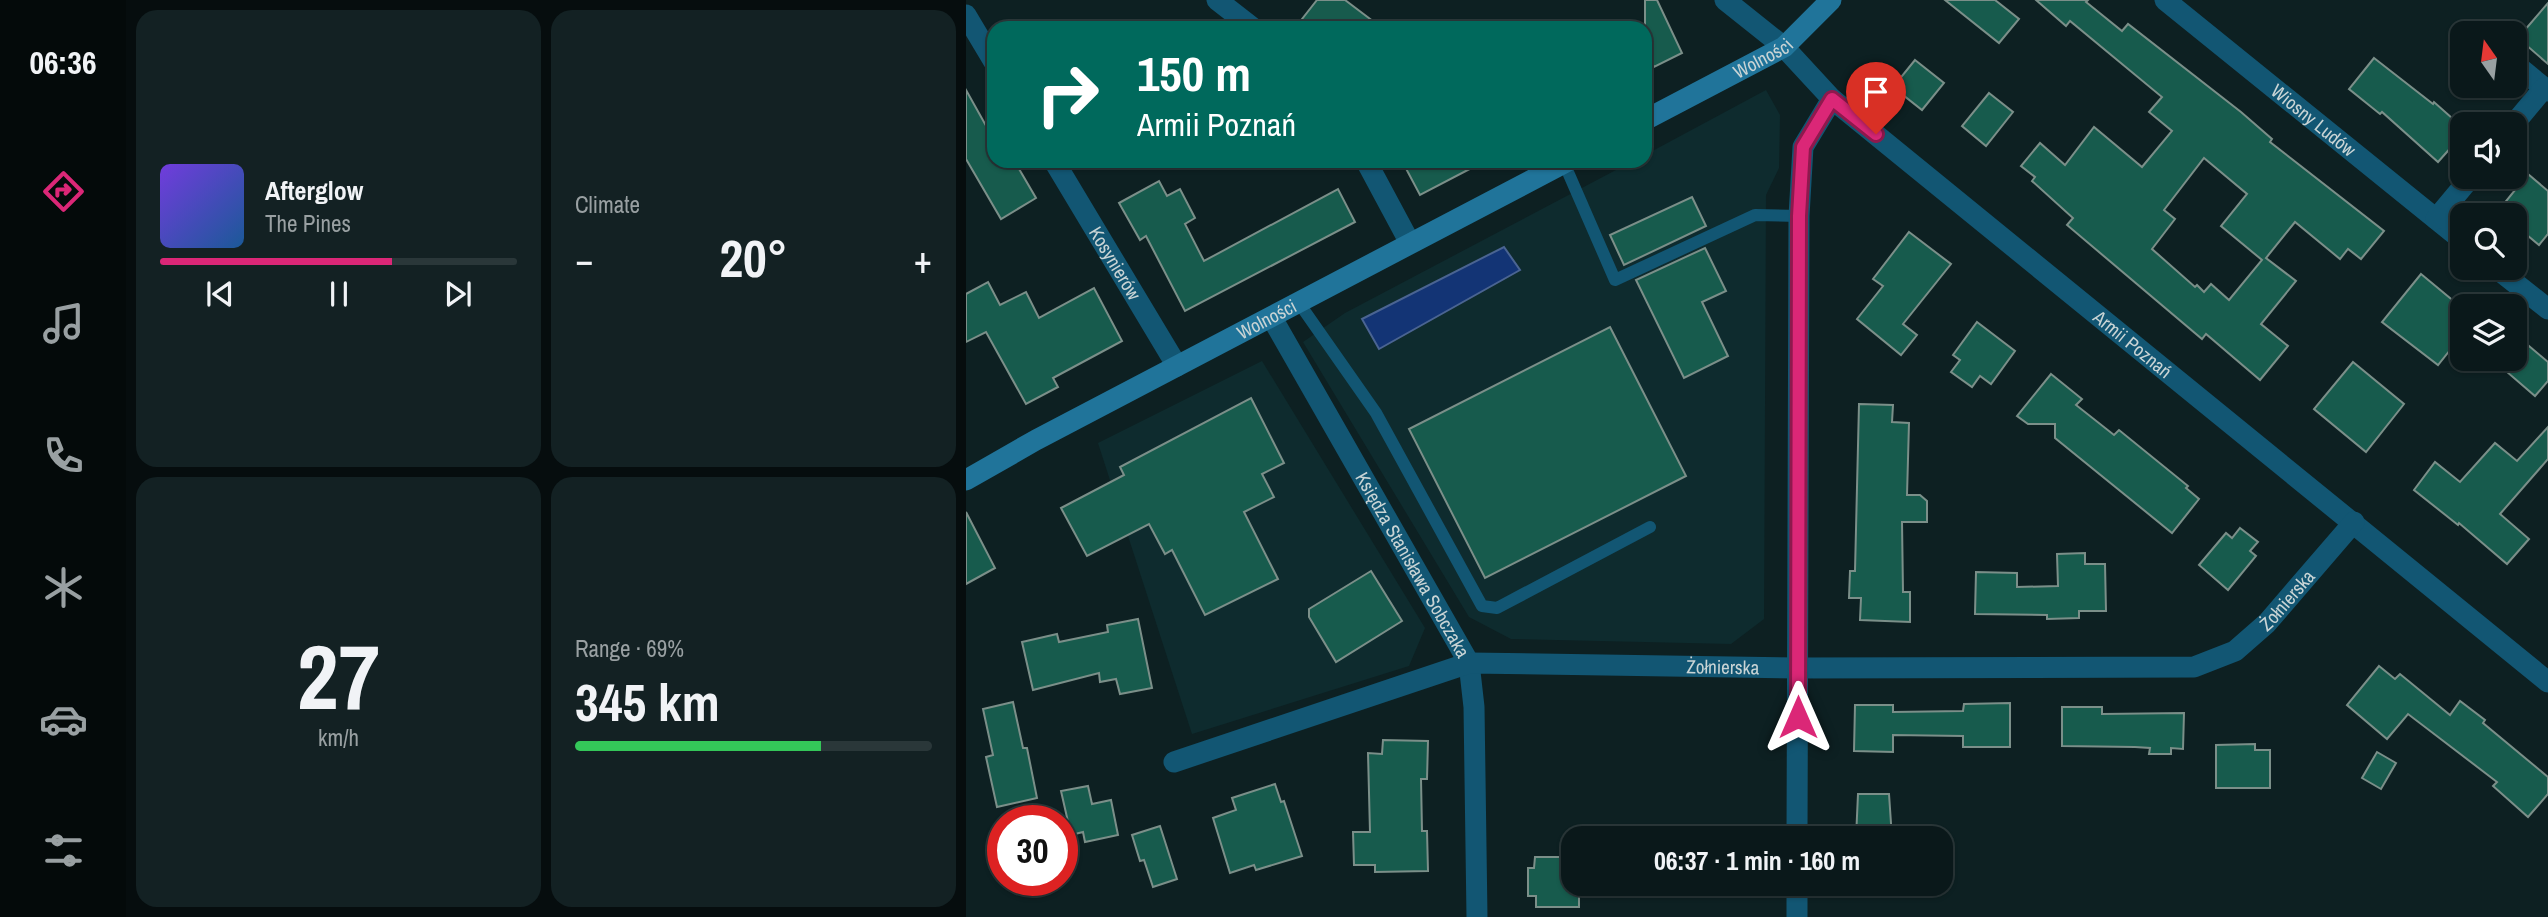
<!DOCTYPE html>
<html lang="en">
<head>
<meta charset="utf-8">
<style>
  :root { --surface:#0a181a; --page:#132123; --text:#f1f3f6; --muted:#99a0a2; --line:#2a3739; --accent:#db2777 }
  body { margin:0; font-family:"Archivo Narrow",sans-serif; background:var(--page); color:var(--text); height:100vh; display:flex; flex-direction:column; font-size:26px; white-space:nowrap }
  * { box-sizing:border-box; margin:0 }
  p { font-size:23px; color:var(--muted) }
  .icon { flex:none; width:38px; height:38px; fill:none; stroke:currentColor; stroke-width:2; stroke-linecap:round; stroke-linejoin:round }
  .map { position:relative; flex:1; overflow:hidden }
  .panel { display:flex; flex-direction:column; gap:10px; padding:10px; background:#060d0e; width:840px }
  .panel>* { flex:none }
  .top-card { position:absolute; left:21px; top:21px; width:665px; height:147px; border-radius:21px; box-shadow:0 2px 5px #0004,0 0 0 2px var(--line); background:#00695c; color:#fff; overflow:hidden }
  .needle { width:46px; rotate:346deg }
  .controls { position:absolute; left:1484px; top:21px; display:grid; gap:14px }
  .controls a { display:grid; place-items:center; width:77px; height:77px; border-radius:14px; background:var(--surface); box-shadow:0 2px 5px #0004,0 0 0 2px var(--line); font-size:35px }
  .speed { position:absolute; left:21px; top:805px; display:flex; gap:14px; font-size:35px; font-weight:700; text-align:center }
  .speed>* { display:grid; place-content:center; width:91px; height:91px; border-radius:50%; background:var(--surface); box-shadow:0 2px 5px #0004,0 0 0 2px var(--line); line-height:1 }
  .speed .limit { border:10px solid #d22; background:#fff; color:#111 }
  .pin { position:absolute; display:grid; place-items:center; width:60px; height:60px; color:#fff; margin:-72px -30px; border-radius:50% 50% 50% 0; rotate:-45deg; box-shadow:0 0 7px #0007 }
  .pin .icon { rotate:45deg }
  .me { position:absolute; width:77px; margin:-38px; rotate:0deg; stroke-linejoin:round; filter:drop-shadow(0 0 5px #0008) }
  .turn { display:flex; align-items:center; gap:24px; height:147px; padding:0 35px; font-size:32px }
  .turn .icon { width:91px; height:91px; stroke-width:2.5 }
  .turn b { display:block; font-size:49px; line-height:60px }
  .big { font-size:52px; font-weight:700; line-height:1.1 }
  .panel .card { flex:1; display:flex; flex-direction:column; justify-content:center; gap:10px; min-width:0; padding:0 24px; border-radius:21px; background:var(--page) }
  .panel .dial { align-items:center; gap:0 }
  .dial b { font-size:91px; line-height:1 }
  .song { display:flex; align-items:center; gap:21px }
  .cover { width:84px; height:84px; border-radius:10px; background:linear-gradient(135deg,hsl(260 70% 55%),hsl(210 70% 35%)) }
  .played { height:7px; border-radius:4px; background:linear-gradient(90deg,var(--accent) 65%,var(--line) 65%) }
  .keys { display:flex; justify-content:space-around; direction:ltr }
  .heat { display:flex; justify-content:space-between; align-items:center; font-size:38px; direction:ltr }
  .charge { height:10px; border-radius:5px; background:linear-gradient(90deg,#34c759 69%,var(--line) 0) }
  .panel .tiles { flex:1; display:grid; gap:10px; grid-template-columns:repeat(2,1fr) }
  .trip { position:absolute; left:595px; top:826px; width:392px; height:70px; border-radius:21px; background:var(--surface); box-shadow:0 2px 5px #0004,0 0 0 2px var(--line); font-weight:700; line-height:70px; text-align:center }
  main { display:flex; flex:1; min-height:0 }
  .tabs { display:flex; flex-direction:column; width:126px; justify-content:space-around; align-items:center; background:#040a0a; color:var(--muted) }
  .tabs .icon { width:49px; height:49px }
  .tabs .selected { color:var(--accent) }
  .tabs b { font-size:32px; color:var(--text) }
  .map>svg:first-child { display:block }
</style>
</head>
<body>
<main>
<nav class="tabs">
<b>06:36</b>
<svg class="icon selected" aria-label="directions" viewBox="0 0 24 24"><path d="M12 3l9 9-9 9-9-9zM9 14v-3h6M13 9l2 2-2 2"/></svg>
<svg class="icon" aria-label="music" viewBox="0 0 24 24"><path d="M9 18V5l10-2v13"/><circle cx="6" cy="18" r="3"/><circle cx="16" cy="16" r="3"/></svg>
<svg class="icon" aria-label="phone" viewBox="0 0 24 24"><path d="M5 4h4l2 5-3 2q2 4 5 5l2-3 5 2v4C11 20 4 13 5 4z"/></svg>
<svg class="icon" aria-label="climate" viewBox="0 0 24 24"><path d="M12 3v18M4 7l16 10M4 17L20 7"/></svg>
<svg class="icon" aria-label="car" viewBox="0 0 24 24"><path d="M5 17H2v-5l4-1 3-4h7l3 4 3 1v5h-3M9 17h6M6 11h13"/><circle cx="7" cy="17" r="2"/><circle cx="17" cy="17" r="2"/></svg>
<svg class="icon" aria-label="filters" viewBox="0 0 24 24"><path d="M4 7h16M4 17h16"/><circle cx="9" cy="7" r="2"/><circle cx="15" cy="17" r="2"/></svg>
</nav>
<section class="panel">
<div class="tiles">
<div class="card">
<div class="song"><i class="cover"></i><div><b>Afterglow</b><p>The Pines</p></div></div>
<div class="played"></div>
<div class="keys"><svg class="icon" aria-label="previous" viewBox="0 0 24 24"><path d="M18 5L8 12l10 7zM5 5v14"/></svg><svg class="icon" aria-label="pause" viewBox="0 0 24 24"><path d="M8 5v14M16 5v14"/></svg><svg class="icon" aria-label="next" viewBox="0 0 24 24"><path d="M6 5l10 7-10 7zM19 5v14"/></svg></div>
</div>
<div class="card"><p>Climate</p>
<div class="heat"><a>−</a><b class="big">20°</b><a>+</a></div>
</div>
<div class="card dial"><b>27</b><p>km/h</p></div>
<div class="card"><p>Range · 69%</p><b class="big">345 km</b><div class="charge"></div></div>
</div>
</section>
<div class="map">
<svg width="1582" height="917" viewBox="0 0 1582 917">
  <rect width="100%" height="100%" fill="#0d2022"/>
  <g fill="#0e2b2e">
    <path d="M 800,90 L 814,115 L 813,168 L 800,195 L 798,619 L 765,644 L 545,639 L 503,617 L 337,342 L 379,313 L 667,161 L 679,161 L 679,155 Z"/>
    <path d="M 296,361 L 459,628 L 443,666 L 226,734 L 132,443 Z"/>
  </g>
  <path fill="#133475" stroke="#4a6492" stroke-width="2" d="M 538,247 L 554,270 L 413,349 L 396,319 Z"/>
  <g fill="#175b4d" stroke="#7b8f89" stroke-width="2" fill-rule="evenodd">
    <path d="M 351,0 L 379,0 L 416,28 L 329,28 Z"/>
    <path d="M 679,0 L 691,0 L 716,53 L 688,67 L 679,48 Z"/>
    <path d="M 979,0 L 1029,0 L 1053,19 L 1033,43 Z"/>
    <path d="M 1070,0 L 1122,0 L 1120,2 L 1156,31 L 1162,24 L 1275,112 L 1306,139 L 1304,142 L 1418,231 L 1395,259 L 1382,249 L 1374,259 L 1329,222 L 1300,258 L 1330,281 L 1295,324 L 1322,346 L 1294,380 L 1240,334 L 1236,339 L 1101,225 L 1107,218 L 1066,181 L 1069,177 L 1055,166 L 1074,143 L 1099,165 L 1128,127 L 1176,167 L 1206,131 L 1183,112 L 1196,97 L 1104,21 L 1100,26 ZM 1238,158 L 1281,194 L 1255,226 L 1296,260 L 1263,300 L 1245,284 L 1238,292 L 1231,285 L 1229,287 L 1186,249 L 1209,219 L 1198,210 Z"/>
    <path d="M 1582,3 L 1582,64 L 1552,38 Z"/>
    <path d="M 1408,58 L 1467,104 L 1468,102 L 1496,127 L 1496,135 L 1472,162 L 1416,112 L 1414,114 L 1383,89 Z"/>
    <path d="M 949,60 L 978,83 L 956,110 L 927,87 Z"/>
    <path d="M 0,90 L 28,140 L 28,161 L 39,161 L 42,166 L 49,162 L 70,198 L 35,219 L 0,159 Z"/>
    <path d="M 1023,93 L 1047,112 L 1020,146 L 996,126 Z"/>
    <path d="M 436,161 L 519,161 L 454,195 Z"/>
    <path d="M 1562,174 L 1582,191 L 1582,234 L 1573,245 L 1549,225 L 1549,215 L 1537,215 L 1532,211 Z"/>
    <path d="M 193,181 L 201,196 L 214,189 L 229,218 L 219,224 L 238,261 L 372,189 L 389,222 L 219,311 L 180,236 L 174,240 L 153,203 Z"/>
    <path d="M 726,197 L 740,226 L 658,265 L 644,235 Z"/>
    <path d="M 943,232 L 985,264 L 937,324 L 951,335 L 935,355 L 891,319 L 917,286 L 907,279 Z"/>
    <path d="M 739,248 L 760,291 L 736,302 L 762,356 L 718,378 L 670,280 Z"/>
    <path d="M 1455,274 L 1496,308 L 1496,335 L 1472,365 L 1416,322 Z"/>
    <path d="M 22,282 L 34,305 L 60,292 L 73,318 L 128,288 L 156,341 L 87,378 L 92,387 L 60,404 L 20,332 L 0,342 L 0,294 Z"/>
    <path d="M 1011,322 L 1049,351 L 1025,384 L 1014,376 L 1006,387 L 985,372 L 994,360 L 987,355 Z"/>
    <path d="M 644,327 L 720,476 L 519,578 L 443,429 Z"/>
    <path d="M 1563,346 L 1582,362 L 1582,381 L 1569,396 L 1541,372 Z"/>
    <path d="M 1387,362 L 1438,404 L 1400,452 L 1348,409 Z"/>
    <path d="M 1085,374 L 1116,399 L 1110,405 L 1148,435 L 1153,430 L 1222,486 L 1220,488 L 1233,499 L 1206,533 L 1089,438 L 1089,424 L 1062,424 L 1051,416 Z"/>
    <path d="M 285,398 L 318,463 L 296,474 L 308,497 L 278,512 L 312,579 L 239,615 L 206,550 L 199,554 L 183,524 L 121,556 L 95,508 L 158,475 L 154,467 Z"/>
    <path d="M 893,404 L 927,405 L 926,422 L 943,423 L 941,495 L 954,495 L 961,501 L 961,522 L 936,522 L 937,592 L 944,592 L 944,622 L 894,620 L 895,598 L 883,598 L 884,571 L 889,571 Z"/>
    <path d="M 1582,427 L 1582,459 L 1534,514 L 1563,539 L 1541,564 L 1493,523 L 1492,525 L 1448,490 L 1469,462 L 1494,482 L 1529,443 L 1551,461 Z"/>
    <path d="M 0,512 L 29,568 L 0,584 Z"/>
    <path d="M 1274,528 L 1292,542 L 1284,551 L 1290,556 L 1262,590 L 1233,565 L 1260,533 L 1266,538 Z"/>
    <path d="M 1119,553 L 1119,564 L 1139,564 L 1140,611 L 1113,611 L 1113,618 L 1081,619 L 1081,615 L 1009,614 L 1010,572 L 1051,573 L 1051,587 L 1092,586 L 1091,554 Z"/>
    <path d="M 405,571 L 436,621 L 370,662 L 343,617 L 343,609 Z"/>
    <path d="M 172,619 L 186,688 L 154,694 L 150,679 L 134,682 L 133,673 L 67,690 L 56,642 L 91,634 L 93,642 L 142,632 L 141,625 Z"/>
    <path d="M 1413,666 L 1429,679 L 1434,674 L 1484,715 L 1494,701 L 1519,720 L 1517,723 L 1582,777 L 1582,794 L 1562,817 L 1527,786 L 1531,782 L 1442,714 L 1421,739 L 1381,705 Z"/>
    <path d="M 47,702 L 57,748 L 61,748 L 71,798 L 31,807 L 20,757 L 27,755 L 17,709 Z"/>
    <path d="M 1044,703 L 1044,747 L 997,747 L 997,736 L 927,735 L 927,752 L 888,751 L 889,705 L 927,705 L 927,712 L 997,711 L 998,704 Z"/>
    <path d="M 1096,707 L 1136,707 L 1136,714 L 1218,713 L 1217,749 L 1205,748 L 1205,754 L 1183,754 L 1184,748 L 1169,747 L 1096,746 Z"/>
    <path d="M 417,740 L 462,741 L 461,779 L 455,779 L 456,831 L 461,831 L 462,871 L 409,872 L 409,865 L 388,865 L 387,832 L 404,832 L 402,753 L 416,754 Z"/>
    <path d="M 1289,744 L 1289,750 L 1304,750 L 1304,788 L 1250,788 L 1250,745 Z"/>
    <path d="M 1411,752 L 1430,763 L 1415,789 L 1396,778 Z"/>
    <path d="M 309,784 L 315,802 L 318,801 L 336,856 L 290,870 L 288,865 L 264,873 L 247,818 L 270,810 L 266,798 Z"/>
    <path d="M 122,786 L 126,804 L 145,800 L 152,835 L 119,842 L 117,832 L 105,835 L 95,791 Z"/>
    <path d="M 892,794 L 923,794 L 926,838 L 890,838 Z"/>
    <path d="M 194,826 L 211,879 L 187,887 L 178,860 L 174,861 L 166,835 Z"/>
    <path d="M 569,857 L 605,857 L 605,884 L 613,884 L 613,907 L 570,907 L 570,896 L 562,896 L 562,868 L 568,868 Z"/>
  </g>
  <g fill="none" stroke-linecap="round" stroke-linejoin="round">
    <g stroke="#125673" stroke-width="12">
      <path d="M 598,163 L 649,280 L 789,215 L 833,216"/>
      <path d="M 333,303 L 410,413 L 516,606 L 531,608 L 684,527"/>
    </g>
    <g stroke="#125673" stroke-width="21">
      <path d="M 251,0 L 287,28"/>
      <path id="s1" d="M 759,0 L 818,47 L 866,99 L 1582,682"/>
      <path id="s2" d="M 1199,0 L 1496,240"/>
      <path d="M 0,15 L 28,62"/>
      <path d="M 1549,64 L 1582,91"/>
      <path d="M 1548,124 L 1578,88"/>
      <path id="s3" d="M 88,161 L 211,366"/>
      <path d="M 400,161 L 444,243"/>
      <path d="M 1470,219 L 1505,177"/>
      <path d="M 1530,268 L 1582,309"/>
      <path id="s4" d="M 306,318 L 503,663 L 508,707 L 511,917"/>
      <path id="s5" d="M 208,762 L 503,663 L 832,668 L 1228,667 L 1269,651 L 1301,623 L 1388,522"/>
      <path d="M 831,838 L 833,216 L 837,147 L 866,99"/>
      <path d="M 831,917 L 831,884"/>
    </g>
    <g stroke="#20749a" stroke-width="21">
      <path id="s6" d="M 679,120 L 818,47 L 865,0"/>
      <path id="s7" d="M 0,480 L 70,440 L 602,161"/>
    </g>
  </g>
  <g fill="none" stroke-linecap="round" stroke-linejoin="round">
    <defs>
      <path id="route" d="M 832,717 L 833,216 L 837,147 L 866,99 L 910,134"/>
    </defs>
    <use href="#route" stroke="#8e194d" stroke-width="18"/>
    <use href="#route" stroke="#db2777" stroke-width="12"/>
  </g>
  <g text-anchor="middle" stroke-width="5" stroke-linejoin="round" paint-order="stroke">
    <g font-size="19" fill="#c9d4d5" stroke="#030809">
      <text dy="7" stroke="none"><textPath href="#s6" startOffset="133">Wolności</textPath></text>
      <text dy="7" stroke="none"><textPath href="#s2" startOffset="191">Wiosny Ludów</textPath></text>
      <text dy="7" stroke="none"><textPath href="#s3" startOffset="119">Kosynierów</textPath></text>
      <text dy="7" stroke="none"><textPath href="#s7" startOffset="341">Wolności</textPath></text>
      <text dy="7" stroke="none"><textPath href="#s1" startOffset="534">Armii Poznań</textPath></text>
      <text dy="7" stroke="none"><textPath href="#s4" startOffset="284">Księdza Stanisława Sobczaka</textPath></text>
      <text dy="7" stroke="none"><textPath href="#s5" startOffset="1153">Żołnierska</textPath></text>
      <text dy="7" stroke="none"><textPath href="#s5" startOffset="565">Żołnierska</textPath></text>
    </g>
  </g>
</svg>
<div class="controls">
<a><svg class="needle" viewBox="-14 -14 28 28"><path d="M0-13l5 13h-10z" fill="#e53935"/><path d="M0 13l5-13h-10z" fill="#99a0a2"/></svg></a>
<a><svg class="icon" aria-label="sound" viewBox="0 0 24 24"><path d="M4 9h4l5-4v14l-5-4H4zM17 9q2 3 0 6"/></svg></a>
<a><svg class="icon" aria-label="search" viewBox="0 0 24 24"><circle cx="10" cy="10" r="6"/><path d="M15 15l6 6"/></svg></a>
<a><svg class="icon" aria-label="layers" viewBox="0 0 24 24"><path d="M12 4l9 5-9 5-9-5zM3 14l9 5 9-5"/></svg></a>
</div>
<div class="speed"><div class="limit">30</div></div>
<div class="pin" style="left:910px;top:134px;background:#d93025"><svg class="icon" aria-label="arrive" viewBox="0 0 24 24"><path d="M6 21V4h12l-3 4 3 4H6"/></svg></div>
<svg class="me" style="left:832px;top:717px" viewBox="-20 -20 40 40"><path d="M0-17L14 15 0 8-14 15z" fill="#db2777" stroke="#fff" stroke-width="4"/></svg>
<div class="trip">06:37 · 1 min · 160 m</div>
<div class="top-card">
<div class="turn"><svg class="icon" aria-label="right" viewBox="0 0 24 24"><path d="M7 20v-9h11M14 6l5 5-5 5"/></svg><div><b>150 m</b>Armii Poznań</div></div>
</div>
</div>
</main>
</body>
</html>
